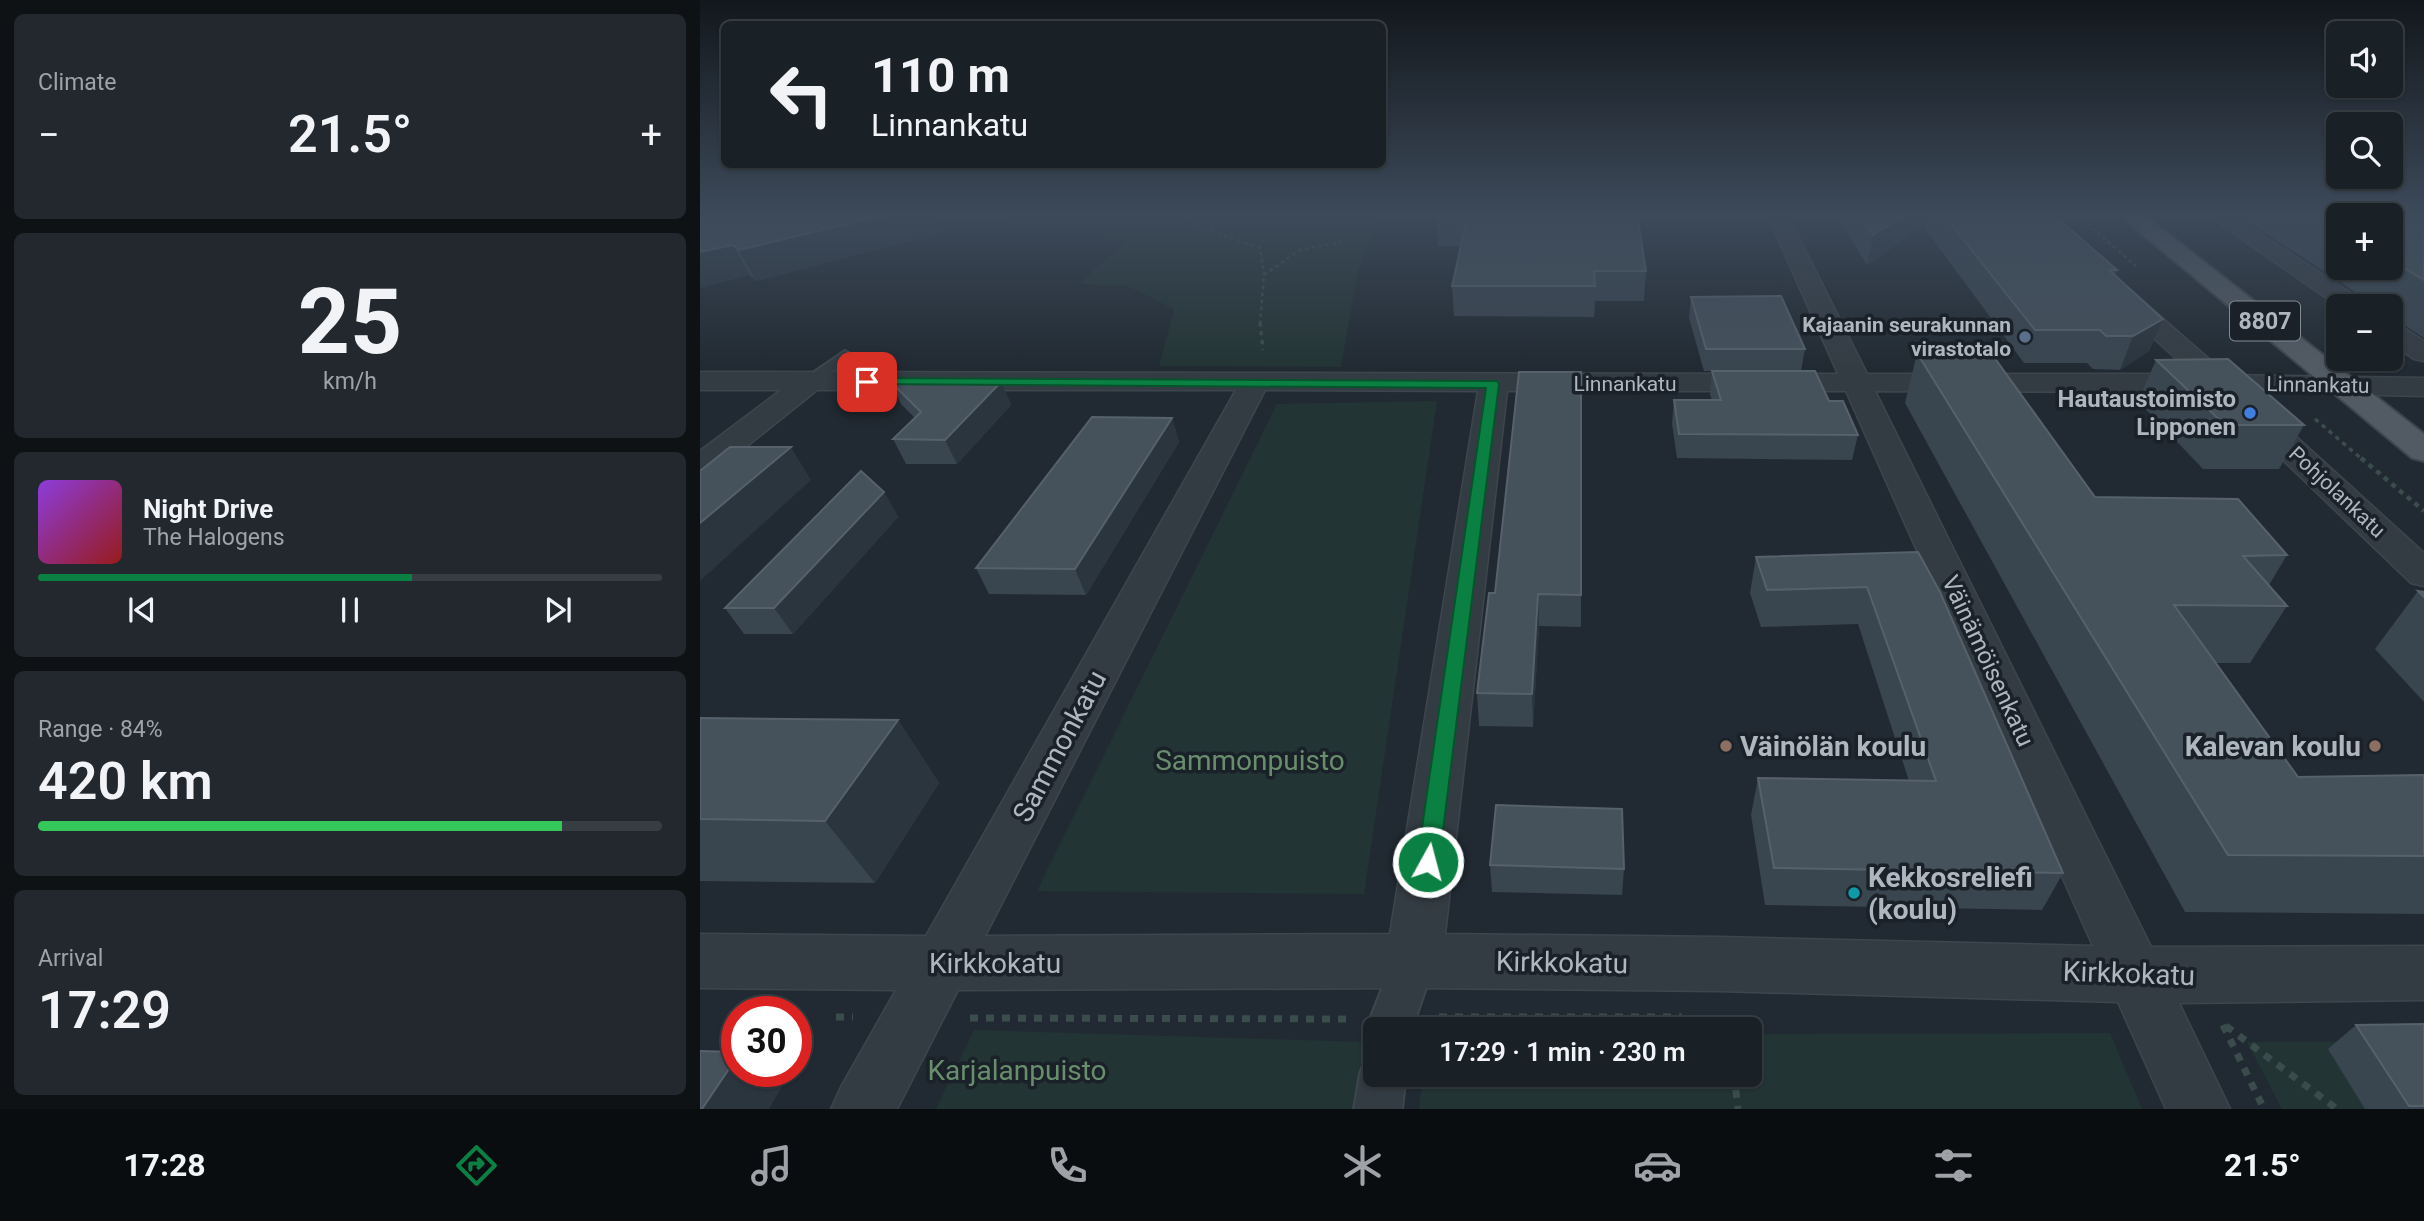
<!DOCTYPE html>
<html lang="en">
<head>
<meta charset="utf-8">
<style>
  :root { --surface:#192026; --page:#22282e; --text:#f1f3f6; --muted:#9fa3a7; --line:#373e43; --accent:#0b8043 }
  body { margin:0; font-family:Roboto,sans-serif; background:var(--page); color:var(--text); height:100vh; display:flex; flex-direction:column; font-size:26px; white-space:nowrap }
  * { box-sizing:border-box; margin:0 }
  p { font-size:23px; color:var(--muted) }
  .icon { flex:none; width:38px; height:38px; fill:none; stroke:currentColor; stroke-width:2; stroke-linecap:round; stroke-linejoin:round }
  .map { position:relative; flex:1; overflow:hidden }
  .panel { display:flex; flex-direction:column; gap:14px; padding:14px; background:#0e1215; width:700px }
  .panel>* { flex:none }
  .guide { position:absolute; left:21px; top:21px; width:665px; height:147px; border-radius:10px; box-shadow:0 2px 5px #0004,0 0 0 2px var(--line); background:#192026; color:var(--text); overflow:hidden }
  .controls { position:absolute; left:1626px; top:21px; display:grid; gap:14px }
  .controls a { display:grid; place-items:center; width:77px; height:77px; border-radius:10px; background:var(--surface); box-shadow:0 2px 5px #0004,0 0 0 2px var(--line); font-size:35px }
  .speed { position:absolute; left:21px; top:996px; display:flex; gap:14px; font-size:35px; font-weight:700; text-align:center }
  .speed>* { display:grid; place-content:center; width:91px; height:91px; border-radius:50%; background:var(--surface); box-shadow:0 2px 5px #0004,0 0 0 2px var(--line); line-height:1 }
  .speed .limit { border:10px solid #d22; background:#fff; color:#111 }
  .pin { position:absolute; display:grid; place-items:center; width:60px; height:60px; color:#fff; margin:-30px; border-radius:14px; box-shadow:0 4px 10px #0006 }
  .me { position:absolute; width:77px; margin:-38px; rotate:7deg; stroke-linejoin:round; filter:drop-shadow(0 0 5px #0008) }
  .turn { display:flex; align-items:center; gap:24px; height:147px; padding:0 35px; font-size:32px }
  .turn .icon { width:91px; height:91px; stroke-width:2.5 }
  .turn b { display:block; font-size:49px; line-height:60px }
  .big { font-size:52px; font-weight:600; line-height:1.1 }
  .panel .tile { flex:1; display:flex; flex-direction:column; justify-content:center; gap:10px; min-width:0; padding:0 24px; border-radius:10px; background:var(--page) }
  .panel .dial { align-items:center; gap:0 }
  .dial b { font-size:91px; line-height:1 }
  .song { display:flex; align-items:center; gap:21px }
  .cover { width:84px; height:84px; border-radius:10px; background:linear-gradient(135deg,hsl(270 70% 55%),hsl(0 70% 35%)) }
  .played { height:7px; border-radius:4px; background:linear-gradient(90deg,var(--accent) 60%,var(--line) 60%) }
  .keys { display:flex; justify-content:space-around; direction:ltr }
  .heat { display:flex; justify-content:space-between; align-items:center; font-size:38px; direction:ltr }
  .charge { height:10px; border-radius:5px; background:linear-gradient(90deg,#34c759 84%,var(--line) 0) }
  .trip { position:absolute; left:663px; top:1017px; width:399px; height:70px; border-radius:10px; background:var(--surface); box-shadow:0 2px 5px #0004,0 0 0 2px var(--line); font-weight:600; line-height:70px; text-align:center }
  .tabs { display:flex; height:112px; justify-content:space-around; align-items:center; background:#0a0d0f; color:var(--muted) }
  .tabs .icon { width:49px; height:49px }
  .tabs .current { color:var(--accent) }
  .tabs b { font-size:32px; color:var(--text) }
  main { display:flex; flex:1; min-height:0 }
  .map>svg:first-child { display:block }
</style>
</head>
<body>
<main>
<section class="panel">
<div class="tile"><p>Climate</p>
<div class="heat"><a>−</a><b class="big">21.5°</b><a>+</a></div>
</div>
<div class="tile dial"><b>25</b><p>km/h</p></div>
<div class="tile">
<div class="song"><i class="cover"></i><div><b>Night Drive</b><p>The Halogens</p></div></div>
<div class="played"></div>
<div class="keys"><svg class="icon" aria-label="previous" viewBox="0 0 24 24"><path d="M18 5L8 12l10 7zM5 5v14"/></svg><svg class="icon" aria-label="pause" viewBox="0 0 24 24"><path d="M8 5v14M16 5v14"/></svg><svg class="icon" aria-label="next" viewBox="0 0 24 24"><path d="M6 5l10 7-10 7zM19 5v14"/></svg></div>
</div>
<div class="tile"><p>Range · 84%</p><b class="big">420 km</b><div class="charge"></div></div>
<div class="tile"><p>Arrival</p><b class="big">17:29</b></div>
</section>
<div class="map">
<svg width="1724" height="1109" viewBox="0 0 1724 1109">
  <rect width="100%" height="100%" fill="#212a32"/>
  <g fill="#233434">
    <path d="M 279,214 L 682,214 L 658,270 L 641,367 L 459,366 L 474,309 L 428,286 L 379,284 L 427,240 L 317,228 Z"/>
    <path d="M 737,401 L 664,894 L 337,891 L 577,404 Z"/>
    <path d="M 274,1030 L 665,1042 L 653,1109 L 236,1109 Z"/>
    <path d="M 1410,1033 L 1442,1109 L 719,1109 L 723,1075 L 1050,1074 L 1050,1034 Z"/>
    <path d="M 1724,1041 L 1724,1109 L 1582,1109 L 1547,1042 Z"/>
  </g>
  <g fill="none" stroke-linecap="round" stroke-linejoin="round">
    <defs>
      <path id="service" d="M 145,351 L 152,355 L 150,358 L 114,385 L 104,385 L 102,382 L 104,379 Z"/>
      <g id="pedestrian">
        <path d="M 714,940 L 729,946 L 735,961 L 712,1029 L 676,1029 L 676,1046 L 666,1029 L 699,946 Z"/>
        <path d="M 676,1054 L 676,1074 L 706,1074 L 702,1109 L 654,1109 L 660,1074 L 666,1057 Z"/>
      </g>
      <g id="minor">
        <path d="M 1067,214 L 1087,214 L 1167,374 L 1493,374 L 1412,300 L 1409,295 L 1412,290 L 1421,288 L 1430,290 L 1527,375 L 1724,378 L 1724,396 L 1547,392 L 1724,553 L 1724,586 L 1711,583 L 1512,392 L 1175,391 L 1451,947 L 1724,946 L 1724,1000 L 1479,1003 L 1530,1109 L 1466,1109 L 1418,1002 L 1020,991 L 714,988 L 258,990 L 197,1109 L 131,1109 L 141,1087 L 196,990 L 0,988 L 0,934 L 226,936 L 536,390 L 117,390 L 12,474 L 0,477 L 0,451 L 81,390 L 0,390 L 0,372 L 1138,374 ZM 565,390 L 778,391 L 690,934 L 285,936 ZM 807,391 L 1146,391 L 1393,946 L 1020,937 L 745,934 Z"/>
        <path d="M 1506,214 L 1530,214 L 1663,301 L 1666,306 L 1638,306 Z"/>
        <path d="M 1690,323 L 1699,325 L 1724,341 L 1724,361 L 1714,359 L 1690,343 Z"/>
      </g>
      <path id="primary" d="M 1418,214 L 1443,214 L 1724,434 L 1724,461 L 1712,458 Z"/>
    </defs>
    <use href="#service" stroke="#3d454d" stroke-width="4"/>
    <use href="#pedestrian" stroke="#3d454d" stroke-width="4"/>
    <use href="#minor" stroke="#3d454d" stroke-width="3"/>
    <use href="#primary" stroke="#3d454d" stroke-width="4"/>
    <g stroke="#3b4c4c" stroke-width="2.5" stroke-dasharray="3.5 3.5" stroke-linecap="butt">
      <path d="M 491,214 L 497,226 L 560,248 L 564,274"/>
      <path d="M 1376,214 L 1436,266"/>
      <path d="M 560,324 L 564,275 L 600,250 L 642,242"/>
    </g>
    <g stroke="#3b4c4c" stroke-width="3.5" stroke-dasharray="4.5 4.5" stroke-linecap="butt">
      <path d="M 560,322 L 563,350"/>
      <path d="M 1615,419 L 1663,460"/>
    </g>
    <path stroke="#3b4c4c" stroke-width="4.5" stroke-dasharray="5 5" stroke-linecap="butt" d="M 1661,458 L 1724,511"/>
    <g stroke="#3b4c4c" stroke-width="7" stroke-dasharray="8 8" stroke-linecap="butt">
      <path d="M 136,1017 L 153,1017"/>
      <path d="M 739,1017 L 982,1017"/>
      <path d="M 1026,1017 L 1028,1029"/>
      <path d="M 270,1018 L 646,1019"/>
      <path d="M 1523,1025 L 1564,1109"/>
      <path d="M 1526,1026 L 1637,1109"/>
      <path d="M 1034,1074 L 1038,1109"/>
    </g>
    <use href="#service" fill="#343c43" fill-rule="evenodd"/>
    <use href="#pedestrian" fill="#343c43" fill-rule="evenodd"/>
    <use href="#minor" fill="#343c43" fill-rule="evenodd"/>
    <use href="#primary" fill="#525b63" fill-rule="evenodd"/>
  </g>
  <g fill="#39454f" fill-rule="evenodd">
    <path d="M 0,214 L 236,214 L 244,232 L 56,281 L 50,275 Z"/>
    <path d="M 937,214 L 946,271 L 944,301 L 895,301 L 894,317 L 754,316 L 752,286 L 761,246 L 738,246 L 736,219 Z"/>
    <path d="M 1136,214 L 1353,214 L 1417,270 L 1415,275 L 1463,319 L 1449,351 L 1420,370 L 1393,369 L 1387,363 L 1324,363 L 1223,226 L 1167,265 Z"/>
    <path d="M 1537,214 L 1724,214 L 1724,338 L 1690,316 L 1690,306 L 1676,306 ZM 1638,215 L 1690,215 L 1690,268 L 1638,268 Z"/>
    <path d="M 991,297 L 1105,349 L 1101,371 L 1158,435 L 1152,460 L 977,458 L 972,424 L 974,400 L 1012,400 L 1010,394 L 1012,371 L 1004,371 L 989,318 Z"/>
    <path d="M 1217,353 L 1395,497 L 1587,555 L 1569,585 L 1587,606 L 1550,663 L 1516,663 L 1598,777 L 1724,775 L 1724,914 L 1485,912 L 1205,403 Z"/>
    <path d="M 1456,360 L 1604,425 L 1579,469 L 1503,469 L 1438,401 Z"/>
    <path d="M 190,381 L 301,382 L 311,405 L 257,464 L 206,464 L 193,439 L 215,418 L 201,404 Z"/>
    <path d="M 472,418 L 479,442 L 386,595 L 289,594 L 276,568 Z"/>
    <path d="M 184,492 L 198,517 L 93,634 L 44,634 L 25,608 Z"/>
    <path d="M 1218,552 L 1363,873 L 1342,910 L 1065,905 L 1051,815 L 1058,778 L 1209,781 L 1158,624 L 1061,627 L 1050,593 L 1056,557 Z"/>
    <path d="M 1718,591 L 1724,592 L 1724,702 L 1675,649 Z"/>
    <path d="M 789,593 L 881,595 L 881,627 L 839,626 L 833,727 L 779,726 L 777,693 Z"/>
    <path d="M 0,718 L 198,720 L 239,783 L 175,883 L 0,881 Z"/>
    <path d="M 790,865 L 924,869 L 922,895 L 792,892 Z"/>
    <path d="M 1724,1024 L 1724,1109 L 1665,1109 L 1628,1049 L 1656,1025 Z"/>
  </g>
  <g fill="#2a353e">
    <path d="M 188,214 L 236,214 L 244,232 L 56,281 L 39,250 Z"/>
    <path d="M 1206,214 L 1226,214 L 1223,226 L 1167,265 L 1173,235 Z"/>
    <path d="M 33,245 L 50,275 L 0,288 L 0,252 Z"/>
    <path d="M 1463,319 L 1449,351 L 1420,370 L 1433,336 Z"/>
    <path d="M 301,382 L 311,405 L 257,464 L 245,440 Z"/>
    <path d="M 472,418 L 479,442 L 386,595 L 375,569 Z"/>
    <path d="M 91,447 L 111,480 L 0,581 L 0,523 Z"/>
    <path d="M 184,492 L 198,517 L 93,634 L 74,608 Z"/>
    <path d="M 838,594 L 839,626 L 833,727 L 832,694 Z"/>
    <path d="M 198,720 L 239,783 L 175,883 L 125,821 Z"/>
    <path d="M 37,1057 L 37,1071 L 63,1071 L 82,1087 L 69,1109 L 2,1109 Z"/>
  </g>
  <g fill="#45515b" stroke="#56616b" stroke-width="2">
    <path d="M 4,214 L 188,214 L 39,250 L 33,245 L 0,252 L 0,215 Z"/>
    <path d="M 737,214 L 937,214 L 946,271 L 894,271 L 895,286 L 752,286 L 767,219 L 736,219 Z"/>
    <path d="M 1159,214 L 1206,214 L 1173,235 Z"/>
    <path d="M 1243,214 L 1353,214 L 1417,270 L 1409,270 L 1463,319 L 1433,336 L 1406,336 L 1400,330 L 1335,330 Z"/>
    <path d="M 1613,214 L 1724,214 L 1724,280 L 1690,260 L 1690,215 L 1638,215 L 1638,229 Z"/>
    <path d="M 1081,296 L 1105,349 L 1006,349 L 991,297 Z"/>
    <path d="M 1217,353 L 1291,353 L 1395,497 L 1538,499 L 1587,555 L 1543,556 L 1587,606 L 1474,605 L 1598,777 L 1724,775 L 1724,856 L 1528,855 Z"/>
    <path d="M 1528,359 L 1604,425 L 1525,425 L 1456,360 Z"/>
    <path d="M 1012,371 L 1115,371 L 1129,401 L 1143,401 L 1158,435 L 979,434 L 974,400 L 1021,400 Z"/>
    <path d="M 819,372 L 881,372 L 881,595 L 838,594 L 832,694 L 777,693 L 789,593 L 795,593 Z"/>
    <path d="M 190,381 L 301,382 L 245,440 L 193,439 L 221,412 Z"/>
    <path d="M 392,417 L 472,418 L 375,569 L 276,568 Z"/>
    <path d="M 30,447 L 91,447 L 0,523 L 0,471 Z"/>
    <path d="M 161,471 L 184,492 L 74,608 L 25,608 Z"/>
    <path d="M 1218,552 L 1240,592 L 1363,873 L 1074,868 L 1058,778 L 1236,781 L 1167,587 L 1067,590 L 1056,557 Z"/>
    <path d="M 1718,591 L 1724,592 L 1724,597 Z"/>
    <path d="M 0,718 L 198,720 L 125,821 L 0,819 Z"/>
    <path d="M 796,805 L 922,809 L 924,869 L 790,865 Z"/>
    <path d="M 1724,1024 L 1724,1106 L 1709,1106 L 1656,1025 Z"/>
    <path d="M 0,1051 L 37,1052 L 37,1057 L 2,1109 L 0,1109 Z"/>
  </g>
  <linearGradient id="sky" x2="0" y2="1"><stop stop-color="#12171c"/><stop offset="0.58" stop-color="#3d4a5a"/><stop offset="1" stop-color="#3d4a5a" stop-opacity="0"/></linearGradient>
  <rect width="1724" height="369" fill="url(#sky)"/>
  <path fill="#0b8043" stroke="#07532c" stroke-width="2" d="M 167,378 L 797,381 L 799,384 L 739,862 L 736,869 L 728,872 L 720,869 L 717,862 L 786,388 L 163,384 L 163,379 Z"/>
  <circle fill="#5c6f8a" stroke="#1a2128" stroke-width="2.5" cx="1325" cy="337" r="7"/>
  <circle fill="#3f7fe0" stroke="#1a2128" stroke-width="2.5" cx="1550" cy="413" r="7"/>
  <g fill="#8d6e63" stroke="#1a2128" stroke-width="2.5">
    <circle cx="1026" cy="746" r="7"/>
    <circle cx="1675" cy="746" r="7"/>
  </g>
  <circle fill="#0f9aa8" stroke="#1a2128" stroke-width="2.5" cx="1154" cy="893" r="7"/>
  <g text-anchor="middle" stroke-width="7" stroke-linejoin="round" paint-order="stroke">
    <g font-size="21" font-weight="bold" fill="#aeb7c0" stroke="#1a2128" text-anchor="end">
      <text x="1311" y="332">Kajaanin seurakunnan<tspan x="1311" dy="24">virastotalo</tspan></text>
    </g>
    <g font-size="21" fill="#aeb7c0" stroke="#1a2128">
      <text x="925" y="391">Linnankatu</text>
      <text transform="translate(1618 385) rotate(1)" y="7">Linnankatu</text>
      <text transform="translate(1637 492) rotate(43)" y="7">Pohjolankatu</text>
    </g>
    <rect fill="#1a2128" stroke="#828a92" stroke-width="2" x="1530" y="301.5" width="70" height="39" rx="5"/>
    <g font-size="23" font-weight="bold" fill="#aeb7c0">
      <text x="1565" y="329">8807</text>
    </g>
    <g font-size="24" font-weight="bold" fill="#aeb7c0" stroke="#1a2128" text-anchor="end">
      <text x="1536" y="407">Hautaustoimisto<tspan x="1536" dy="28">Lipponen</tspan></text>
    </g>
    <g font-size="24" fill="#aeb7c0" stroke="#1a2128">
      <text transform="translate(1288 661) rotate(65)" y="8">Väinämöisenkatu</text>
    </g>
    <g font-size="28" fill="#aeb7c0" stroke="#1a2128">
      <text transform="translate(359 746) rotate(-62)" y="10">Sammonkatu</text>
      <text transform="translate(862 962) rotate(1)" y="10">Kirkkokatu</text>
      <text x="295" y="973">Kirkkokatu</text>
      <text transform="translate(1429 973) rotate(2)" y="10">Kirkkokatu</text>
    </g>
    <g font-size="28" font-weight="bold" fill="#aeb7c0" stroke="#1a2128" text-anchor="start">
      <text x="1040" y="756">Väinölän koulu</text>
      <text x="1661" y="756" text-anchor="end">Kalevan koulu</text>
      <text x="1168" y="887">Kekkosreliefi<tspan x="1168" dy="32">(koulu)</tspan></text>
    </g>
    <g font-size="28" fill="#698e6d" stroke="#1a2128">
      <text x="550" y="770">Sammonpuisto</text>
      <text x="317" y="1080">Karjalanpuisto</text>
    </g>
  </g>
</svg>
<div class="controls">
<a><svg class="icon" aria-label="sound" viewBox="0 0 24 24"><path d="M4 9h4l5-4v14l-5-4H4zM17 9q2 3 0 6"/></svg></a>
<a><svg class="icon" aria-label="search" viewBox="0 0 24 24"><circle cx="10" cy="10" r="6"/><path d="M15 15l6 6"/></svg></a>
<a>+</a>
<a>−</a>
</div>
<div class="speed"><div class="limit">30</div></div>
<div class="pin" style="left:167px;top:382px;background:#d93025"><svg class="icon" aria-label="arrive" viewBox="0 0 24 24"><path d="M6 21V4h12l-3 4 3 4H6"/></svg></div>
<svg class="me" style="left:728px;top:862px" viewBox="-20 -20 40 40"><circle r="17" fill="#0b8043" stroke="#fff" stroke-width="3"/><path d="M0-11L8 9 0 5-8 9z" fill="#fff"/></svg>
<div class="trip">17:29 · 1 min · 230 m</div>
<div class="guide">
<div class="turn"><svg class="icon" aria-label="left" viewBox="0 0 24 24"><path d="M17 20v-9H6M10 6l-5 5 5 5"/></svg><div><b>110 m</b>Linnankatu</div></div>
</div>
</div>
</main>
<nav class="tabs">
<b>17:28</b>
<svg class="icon current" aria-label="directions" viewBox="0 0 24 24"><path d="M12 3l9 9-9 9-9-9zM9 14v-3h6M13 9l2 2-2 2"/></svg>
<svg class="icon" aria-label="music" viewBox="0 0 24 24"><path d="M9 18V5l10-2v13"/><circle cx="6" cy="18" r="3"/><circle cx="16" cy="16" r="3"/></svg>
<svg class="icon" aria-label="phone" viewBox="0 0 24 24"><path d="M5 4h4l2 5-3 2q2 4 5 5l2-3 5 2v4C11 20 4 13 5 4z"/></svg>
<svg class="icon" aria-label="climate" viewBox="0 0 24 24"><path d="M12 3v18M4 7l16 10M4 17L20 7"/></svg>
<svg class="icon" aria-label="car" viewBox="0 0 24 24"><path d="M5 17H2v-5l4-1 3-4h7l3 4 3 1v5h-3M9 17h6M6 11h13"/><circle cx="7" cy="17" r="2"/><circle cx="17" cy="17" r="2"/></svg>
<svg class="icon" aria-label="filters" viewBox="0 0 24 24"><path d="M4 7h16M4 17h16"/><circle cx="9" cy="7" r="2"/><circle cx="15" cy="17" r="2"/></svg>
<b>21.5°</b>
</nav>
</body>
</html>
